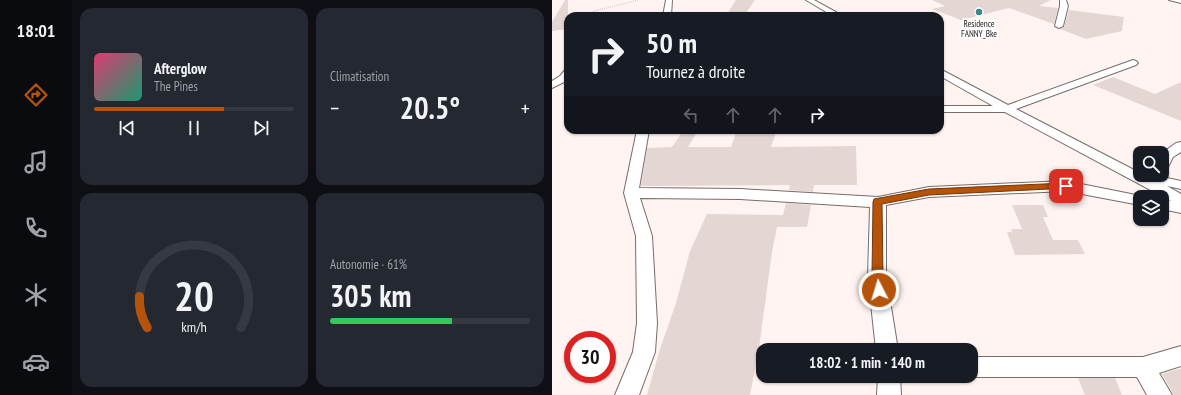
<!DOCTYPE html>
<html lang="fr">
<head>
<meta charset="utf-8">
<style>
  :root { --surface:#171b24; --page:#242831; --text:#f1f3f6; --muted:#9ea1a6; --line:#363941; --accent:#b45309 }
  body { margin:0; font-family:"PT Sans Narrow",sans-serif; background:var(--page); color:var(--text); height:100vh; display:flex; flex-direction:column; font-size:15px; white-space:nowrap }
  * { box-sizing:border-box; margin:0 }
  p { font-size:13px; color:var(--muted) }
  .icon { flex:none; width:22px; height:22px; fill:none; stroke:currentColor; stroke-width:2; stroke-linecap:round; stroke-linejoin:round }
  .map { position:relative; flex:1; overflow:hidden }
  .panel { display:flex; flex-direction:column; gap:8px; padding:8px; background:#0d0f14; width:480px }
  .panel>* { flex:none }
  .banner { position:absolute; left:12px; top:12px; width:380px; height:122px; border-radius:12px; box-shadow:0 1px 3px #0004; background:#171b24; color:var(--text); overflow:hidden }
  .controls { position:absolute; left:581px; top:146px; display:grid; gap:8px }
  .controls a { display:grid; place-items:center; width:36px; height:36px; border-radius:8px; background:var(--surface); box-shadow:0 1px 3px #0004; font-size:20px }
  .speed { position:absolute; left:12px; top:331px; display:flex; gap:8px; font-size:20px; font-weight:700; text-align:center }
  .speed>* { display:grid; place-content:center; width:52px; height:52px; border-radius:50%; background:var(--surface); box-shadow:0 1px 3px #0004; line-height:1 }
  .speed .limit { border:6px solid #d22; background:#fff; color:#111 }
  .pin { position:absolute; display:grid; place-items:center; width:34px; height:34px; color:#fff; margin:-17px; border-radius:8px; box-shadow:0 2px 6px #0006 }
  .me { position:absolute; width:44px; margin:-22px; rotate:355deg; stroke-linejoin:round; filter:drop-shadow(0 0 3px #0008) }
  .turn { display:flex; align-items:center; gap:14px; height:84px; padding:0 16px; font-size:18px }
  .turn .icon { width:52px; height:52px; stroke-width:2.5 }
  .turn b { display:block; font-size:28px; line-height:34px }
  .lanes { display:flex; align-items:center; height:38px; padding:0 16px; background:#0003; justify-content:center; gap:20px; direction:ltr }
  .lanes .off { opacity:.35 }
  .big { font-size:30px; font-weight:700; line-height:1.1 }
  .panel .card { flex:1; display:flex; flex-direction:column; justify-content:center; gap:6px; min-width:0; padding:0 14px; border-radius:12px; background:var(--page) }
  .panel .dial { align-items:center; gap:0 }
  .dial svg { height:104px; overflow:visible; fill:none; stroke:var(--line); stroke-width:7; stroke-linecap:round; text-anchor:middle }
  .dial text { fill:var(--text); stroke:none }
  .song { display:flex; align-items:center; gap:12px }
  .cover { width:48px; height:48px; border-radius:6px; background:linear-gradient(135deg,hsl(340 70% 55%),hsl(160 70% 35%)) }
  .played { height:4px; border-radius:2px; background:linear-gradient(90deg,var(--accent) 65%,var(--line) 65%) }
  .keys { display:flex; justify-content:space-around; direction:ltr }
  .heat { display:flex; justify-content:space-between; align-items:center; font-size:22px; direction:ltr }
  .charge { height:6px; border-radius:3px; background:linear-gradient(90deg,#34c759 61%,var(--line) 0) }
  .panel .tiles { flex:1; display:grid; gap:8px; grid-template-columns:repeat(2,1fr) }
  .trip { position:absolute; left:204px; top:343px; width:222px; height:40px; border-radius:12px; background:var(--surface); box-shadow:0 1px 3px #0004; font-weight:700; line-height:40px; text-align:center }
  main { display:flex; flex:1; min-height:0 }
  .tab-bar { display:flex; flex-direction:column; width:72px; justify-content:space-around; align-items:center; background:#090b0e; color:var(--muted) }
  .tab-bar .icon { width:28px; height:28px }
  .tab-bar .current { color:var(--accent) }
  .tab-bar b { font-size:18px; color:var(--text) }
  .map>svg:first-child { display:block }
</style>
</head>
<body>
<main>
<nav class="tab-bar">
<b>18:01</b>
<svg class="icon current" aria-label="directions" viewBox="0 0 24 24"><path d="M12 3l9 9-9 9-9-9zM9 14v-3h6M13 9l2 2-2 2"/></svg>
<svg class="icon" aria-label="music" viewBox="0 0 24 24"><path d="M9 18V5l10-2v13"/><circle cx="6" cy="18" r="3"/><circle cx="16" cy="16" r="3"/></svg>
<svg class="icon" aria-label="phone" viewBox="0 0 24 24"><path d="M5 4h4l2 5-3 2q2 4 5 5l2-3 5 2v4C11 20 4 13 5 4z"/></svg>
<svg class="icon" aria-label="climate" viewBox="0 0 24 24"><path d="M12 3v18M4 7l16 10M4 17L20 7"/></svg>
<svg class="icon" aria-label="car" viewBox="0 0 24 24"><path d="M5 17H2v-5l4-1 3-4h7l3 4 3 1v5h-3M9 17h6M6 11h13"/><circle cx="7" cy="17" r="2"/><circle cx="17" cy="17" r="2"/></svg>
</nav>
<section class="panel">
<div class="tiles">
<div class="card">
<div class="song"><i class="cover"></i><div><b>Afterglow</b><p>The Pines</p></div></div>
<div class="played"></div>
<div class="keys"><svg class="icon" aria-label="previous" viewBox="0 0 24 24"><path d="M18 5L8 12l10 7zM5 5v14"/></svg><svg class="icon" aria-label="pause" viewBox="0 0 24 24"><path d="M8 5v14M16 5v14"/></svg><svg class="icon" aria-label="next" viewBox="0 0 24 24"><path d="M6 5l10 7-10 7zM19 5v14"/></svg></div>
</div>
<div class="card"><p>Climatisation</p>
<div class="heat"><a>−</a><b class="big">20.5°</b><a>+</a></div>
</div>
<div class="card dial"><svg viewBox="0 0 100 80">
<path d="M14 69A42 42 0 1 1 86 69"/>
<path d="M14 69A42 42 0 0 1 8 45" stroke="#b45309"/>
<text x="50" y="56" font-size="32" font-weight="700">20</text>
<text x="50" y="72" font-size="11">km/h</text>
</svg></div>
<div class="card"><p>Autonomie · 61%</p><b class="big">305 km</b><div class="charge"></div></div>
</div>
</section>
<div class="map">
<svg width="629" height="395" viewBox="0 0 629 395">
  <rect width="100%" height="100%" fill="#fff4f1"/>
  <g fill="#e3d6d3">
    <path d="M 13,0 L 16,0 L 16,29 L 0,31 L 0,22 Z"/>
    <path d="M 184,0 L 203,0 L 192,16 L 174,16 Z"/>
    <path d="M 380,0 L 499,0 L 487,6 L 506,8 L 502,24 L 457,8 L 409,20 L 380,9 L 393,6 Z"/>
    <path d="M 517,10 L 572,17 L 570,31 L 534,39 L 508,29 L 512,27 Z"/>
    <path d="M 561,77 L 603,94 L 629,82 L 629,121 L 541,85 Z"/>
    <path d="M 185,130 L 225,130 L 219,147 L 304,146 L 305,185 L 262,185 L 261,192 L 237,190 L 238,185 L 89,186 L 95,148 L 120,147 L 129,134 L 144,134 L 136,147 L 179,147 Z"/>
    <path d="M 234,203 L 259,205 L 255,227 L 225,227 L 220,252 L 207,348 L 198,395 L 95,395 L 107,352 L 124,303 L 138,251 L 155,214 L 231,215 Z"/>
    <path d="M 460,205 L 491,205 L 496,217 L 491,217 L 501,240 L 526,240 L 533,254 L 463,255 L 455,232 L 460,232 L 459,229 L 470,229 Z"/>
    <path d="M 626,369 L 629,369 L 629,395 L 622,395 L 610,374 Z"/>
    <path d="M 526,378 L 563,378 L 570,395 L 533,395 Z"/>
  </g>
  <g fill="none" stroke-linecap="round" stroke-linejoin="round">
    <defs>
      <g id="street">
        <path d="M 114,0 L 120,0 L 119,16 L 111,16 Z"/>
        <path d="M 254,0 L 262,0 L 291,16 L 281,16 Z"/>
        <path d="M 508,0 L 514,0 L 516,6 L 511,26 L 507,28 L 503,26 L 508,6 Z"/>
        <path d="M 617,0 L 629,0 L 629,3 Z"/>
        <path d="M 581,60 L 584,61 L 586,63 L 584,65 L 464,109 L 588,173 L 588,175 L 592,175 L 603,180 L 615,178 L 629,181 L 629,189 L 615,186 L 629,194 L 629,213 L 610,209 L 610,199 L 619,201 L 453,112 L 388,112 L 388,106 L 441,106 L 388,76 L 388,69 L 456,105 Z"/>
        <path d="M 16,69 L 16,80 L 0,88 L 0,81 L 8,76 L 13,70 Z"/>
        <path d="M 85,130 L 97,130 L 87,188 L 188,189 L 326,197 L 377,187 L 514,181 L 594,197 L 588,197 L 588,205 L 514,191 L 377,197 L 334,205 L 334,276 L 346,350 L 324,350 L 316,276 L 318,207 L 188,199 L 88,198 L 100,236 L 105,323 L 103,352 L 87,395 L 63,395 L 81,352 L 85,323 L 84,236 L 72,193 Z"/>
        <path d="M 629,142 L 629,152 L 621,157 L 615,169 L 610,170 L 610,153 L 624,143 Z"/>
        <path d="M 629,346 L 629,366 L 607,373 L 620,395 L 595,395 L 585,377 L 419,377 L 416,376 L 419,376 L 419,357 L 591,357 Z"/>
        <path d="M 326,376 L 348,376 L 349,395 L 325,395 Z"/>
      </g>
    </defs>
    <use href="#street" stroke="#776c69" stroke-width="2"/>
    <path stroke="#bbb2af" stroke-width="1.5" stroke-dasharray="0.5 1.5" stroke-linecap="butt" d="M 40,16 L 42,11 L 87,0"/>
    <use href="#street" fill="#fff" fill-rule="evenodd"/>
  </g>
  <path fill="#b45309" stroke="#753606" d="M 514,183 L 517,184 L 518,186 L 517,188 L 377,195 L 330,204 L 331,276 L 333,290 L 331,294 L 327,295 L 323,294 L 320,276 L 321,202 L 322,199 L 377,189 Z"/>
  <circle fill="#3d858b" stroke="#fff" stroke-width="1.5" cx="427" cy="12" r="4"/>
  <g text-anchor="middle" stroke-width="4" stroke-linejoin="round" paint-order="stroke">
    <g font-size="9" fill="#25201f" stroke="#fff">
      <text x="427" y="27">Residence<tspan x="427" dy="10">FANNY_Bke</tspan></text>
    </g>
  </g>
</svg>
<div class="controls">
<a><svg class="icon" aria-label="search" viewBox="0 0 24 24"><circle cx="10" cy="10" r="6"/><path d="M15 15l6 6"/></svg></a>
<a><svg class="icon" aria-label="layers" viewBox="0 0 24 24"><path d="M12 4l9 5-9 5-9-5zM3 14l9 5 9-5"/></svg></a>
</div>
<div class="speed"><div class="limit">30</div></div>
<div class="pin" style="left:514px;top:186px;background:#d93025"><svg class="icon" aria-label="arrive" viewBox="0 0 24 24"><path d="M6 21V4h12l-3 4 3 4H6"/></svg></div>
<svg class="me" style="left:327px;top:290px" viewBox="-20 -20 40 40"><circle r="17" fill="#b45309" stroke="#fff" stroke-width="3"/><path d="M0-11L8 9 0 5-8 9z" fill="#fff"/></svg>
<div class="trip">18:02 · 1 min · 140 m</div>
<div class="banner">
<div class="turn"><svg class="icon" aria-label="right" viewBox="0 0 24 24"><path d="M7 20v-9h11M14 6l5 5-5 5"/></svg><div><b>50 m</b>Tournez à droite</div></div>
<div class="lanes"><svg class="icon off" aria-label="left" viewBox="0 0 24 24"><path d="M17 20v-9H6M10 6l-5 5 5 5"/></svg><svg class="icon off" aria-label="ahead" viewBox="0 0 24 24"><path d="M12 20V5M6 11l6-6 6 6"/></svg><svg class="icon off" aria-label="ahead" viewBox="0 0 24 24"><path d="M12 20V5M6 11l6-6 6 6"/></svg><svg class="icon" aria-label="right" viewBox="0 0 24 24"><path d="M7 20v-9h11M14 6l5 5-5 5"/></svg></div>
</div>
</div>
</main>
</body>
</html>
